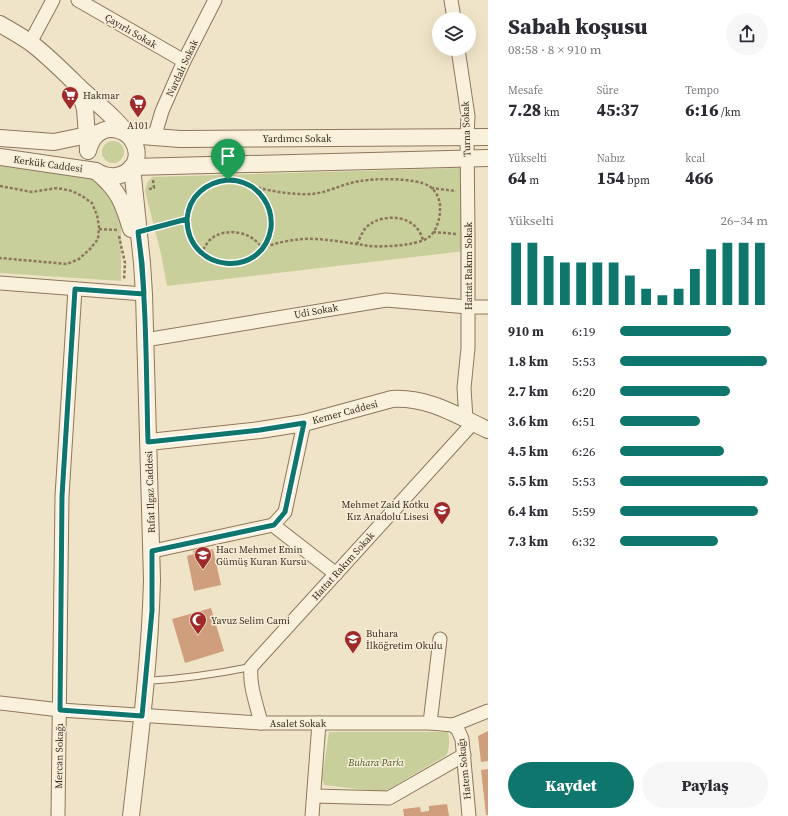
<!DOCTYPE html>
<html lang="tr">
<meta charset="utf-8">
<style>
:root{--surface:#fff;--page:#f7f7f7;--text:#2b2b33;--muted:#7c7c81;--accent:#0f766e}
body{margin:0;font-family:"Source Serif 4",serif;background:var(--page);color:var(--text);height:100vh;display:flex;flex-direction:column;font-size:15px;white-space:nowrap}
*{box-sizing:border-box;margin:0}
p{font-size:13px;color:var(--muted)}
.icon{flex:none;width:22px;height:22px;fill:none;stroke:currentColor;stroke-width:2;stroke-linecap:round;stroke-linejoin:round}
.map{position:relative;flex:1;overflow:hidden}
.panel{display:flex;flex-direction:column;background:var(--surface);width:300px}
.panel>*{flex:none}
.buttons{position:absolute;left:432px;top:12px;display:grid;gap:8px}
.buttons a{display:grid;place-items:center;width:44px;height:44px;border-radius:50%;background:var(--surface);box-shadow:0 4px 16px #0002;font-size:20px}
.pin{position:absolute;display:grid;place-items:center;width:34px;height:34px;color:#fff;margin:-41px -17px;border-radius:50% 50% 50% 0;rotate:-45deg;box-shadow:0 0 4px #0007}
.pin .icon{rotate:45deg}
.round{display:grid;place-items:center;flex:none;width:42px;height:42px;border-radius:21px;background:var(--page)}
.head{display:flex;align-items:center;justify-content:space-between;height:68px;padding:0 20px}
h1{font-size:22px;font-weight:800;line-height:30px}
.figures{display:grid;grid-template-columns:repeat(3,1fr);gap:6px;height:68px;padding:4px 20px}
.figures div{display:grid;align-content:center}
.figures b{font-size:17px;font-weight:800}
.figures small{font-size:11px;font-weight:400}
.figures p{font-size:11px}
.chart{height:112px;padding:8px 20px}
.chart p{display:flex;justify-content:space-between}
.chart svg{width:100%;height:72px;margin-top:4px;stroke:var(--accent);stroke-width:6}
.button{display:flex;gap:8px;margin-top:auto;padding:8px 20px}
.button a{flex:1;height:46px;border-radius:24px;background:var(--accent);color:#fff;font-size:16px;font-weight:800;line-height:46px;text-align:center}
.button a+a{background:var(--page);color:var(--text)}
ul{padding:0 20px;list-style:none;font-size:13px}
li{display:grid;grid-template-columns:64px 48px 1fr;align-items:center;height:30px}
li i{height:10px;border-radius:5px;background:var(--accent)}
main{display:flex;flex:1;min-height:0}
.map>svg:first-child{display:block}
.green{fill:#c9cf9b}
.building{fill:#cf9f7d}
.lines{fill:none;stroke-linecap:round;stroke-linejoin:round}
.service-casing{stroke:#8d765c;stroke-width:8}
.minor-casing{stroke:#8d765c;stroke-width:15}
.tertiary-casing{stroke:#8d765c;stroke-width:18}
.path{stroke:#8d765c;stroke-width:2.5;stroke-dasharray:3 2;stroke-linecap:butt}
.service{stroke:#faf1dc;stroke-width:6}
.minor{stroke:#faf1dc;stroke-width:13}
.tertiary{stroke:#faf1dc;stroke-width:16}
.route-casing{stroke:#fff;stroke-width:8}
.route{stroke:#0f766e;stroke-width:5}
.labels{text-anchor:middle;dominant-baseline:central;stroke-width:3;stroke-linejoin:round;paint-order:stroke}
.street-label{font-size:10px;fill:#3d2e20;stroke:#f7eed8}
.poi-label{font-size:10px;fill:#3d2e20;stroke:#f7eed8;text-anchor:start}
.park-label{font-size:10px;font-style:italic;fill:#4d5a26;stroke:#f7eed8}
</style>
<main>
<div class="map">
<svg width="488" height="816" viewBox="0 0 488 816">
<rect width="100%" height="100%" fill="#f0e4c8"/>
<g class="green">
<circle cx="113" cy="152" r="11"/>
<polygon points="0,162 92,177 112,193 121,223 121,281 0,273"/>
<polygon points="462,168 465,251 167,286 161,254 145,191 147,183 152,177"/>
<path d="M329 732H448C450 740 449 747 447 755L384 792 324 785 322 779Z"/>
</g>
<g class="building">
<polygon points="205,548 205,551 213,549 221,585 194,591 187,556 194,554 193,551"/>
<polygon points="211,608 224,651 185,663 172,619"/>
<polygon points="488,731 488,761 481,762 478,736"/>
<polygon points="488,769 488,815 486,815 481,770"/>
<polygon points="447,804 449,816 404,816 403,809 420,807 421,812 429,811 429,806"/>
</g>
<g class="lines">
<defs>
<path id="service" d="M146 681C182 679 216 674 251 667"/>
<g id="minor">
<polyline points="78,0 184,61"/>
<polyline points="451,0 454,19"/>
<polyline points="30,43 53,0"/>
<polyline points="458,49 468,116 467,137 468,235 468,348 464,388 466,419"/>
<polyline points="154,138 162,111 184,61 215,0"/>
<polyline points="0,283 144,294"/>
<polyline points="145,340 386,300 468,307 488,307"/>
<polyline points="273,525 336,574"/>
<polyline points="153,551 273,525 285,512 304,423"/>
<polyline points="0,703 60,710 261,723 430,723 453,725 488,711"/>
<path d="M261 723C257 705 249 686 251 667L473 423"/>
<polyline points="430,723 440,639"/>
<polyline points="453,725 458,730 462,739 469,816"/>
<polyline points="314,796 389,798 464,755"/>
<polyline points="58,816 62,496 75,289"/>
<polyline points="312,816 319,723"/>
</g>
<g id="tertiary">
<path d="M0 24C10 30 21 36 31 43 48 56 63 71 78 86 96 103 118 119 132 140 148 163 120 187 96 171L0 157"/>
<polyline points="78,86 85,109 88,149"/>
<polyline points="0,138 54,142 97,133"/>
<path d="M88 151C93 130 110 123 128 135L180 139 488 137"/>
<polyline points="132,167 488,158"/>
<path d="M98 173C119 191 123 203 131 229"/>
<path d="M149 442 260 430 304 423 392 399C429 397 456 415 488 430"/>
<path d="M131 816C140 738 150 659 152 580L144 294 142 263 132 167"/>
</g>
</defs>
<use href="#service" class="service-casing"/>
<use href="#minor" class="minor-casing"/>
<use href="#tertiary" class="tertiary-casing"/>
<g class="path">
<circle cx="229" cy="222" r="42"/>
<polyline points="0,186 32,192 57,188 72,191 82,196 92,203 97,215 99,227 98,239 90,249 79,259 67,264 0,258"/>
<polyline points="431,188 456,191"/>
<polyline points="149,189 154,188 153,180"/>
<polyline points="152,228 187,219"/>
<polyline points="99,229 117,230"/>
<polyline points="433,232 457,234"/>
<polyline points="119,236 125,263 124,280"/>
<path d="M357 244C360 238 363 229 369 225 383 214 409 215 419 231 421 234 422 237 423 240"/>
<path d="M201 254C204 248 207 242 212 238 228 227 252 232 262 248 275 243 290 240 303 239 325 238 348 243 369 246 382 247 396 246 409 244 415 243 424 241 429 237 436 232 440 219 440 210 441 202 437 191 429 186 417 178 376 178 361 181 343 183 328 193 311 194 291 195 271 191 251 186"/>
</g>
<use href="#service" class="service"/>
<use href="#minor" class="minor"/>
<use href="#tertiary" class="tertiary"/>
</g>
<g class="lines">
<defs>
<path id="route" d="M228 180C206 182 189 196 187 219L138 232C147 301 146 372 148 442L260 430 304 423 285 512 274 525 152 551V611L142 716 60 710 62 496 75 289 144 294 142 263 138 232 187 219C187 273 263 280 271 228 272 218 270 208 264 199 256 187 243 180 228 180"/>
</defs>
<use href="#route" class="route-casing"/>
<use href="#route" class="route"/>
</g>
<defs>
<symbol id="supermarket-pin" viewBox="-11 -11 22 30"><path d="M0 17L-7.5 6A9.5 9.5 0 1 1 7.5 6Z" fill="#9e2a2b" stroke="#f7eed8"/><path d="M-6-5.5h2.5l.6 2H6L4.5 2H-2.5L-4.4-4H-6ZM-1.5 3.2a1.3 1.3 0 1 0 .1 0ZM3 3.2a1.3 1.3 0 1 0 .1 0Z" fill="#fff"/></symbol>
<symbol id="school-pin" viewBox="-11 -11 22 30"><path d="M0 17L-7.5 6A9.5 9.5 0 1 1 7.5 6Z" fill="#9e2a2b" stroke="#f7eed8"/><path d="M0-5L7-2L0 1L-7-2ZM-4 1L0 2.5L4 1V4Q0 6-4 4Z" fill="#fff"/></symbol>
<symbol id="mosque-pin" viewBox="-11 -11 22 30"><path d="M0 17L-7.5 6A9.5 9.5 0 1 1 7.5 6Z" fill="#9e2a2b" stroke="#f7eed8"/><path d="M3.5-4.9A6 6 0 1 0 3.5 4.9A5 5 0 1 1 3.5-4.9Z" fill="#fff"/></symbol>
</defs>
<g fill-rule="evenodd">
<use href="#supermarket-pin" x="60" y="85" width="20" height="27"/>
<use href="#supermarket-pin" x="128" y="93" width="20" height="27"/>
<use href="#school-pin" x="432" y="500" width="20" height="27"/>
<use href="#school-pin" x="193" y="545" width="20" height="27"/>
<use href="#mosque-pin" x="188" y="610" width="20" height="27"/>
<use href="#school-pin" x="343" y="629" width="20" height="27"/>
</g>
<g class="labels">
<g class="street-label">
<text transform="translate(131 31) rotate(30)">Çayırlı Sokak</text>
<text transform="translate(182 68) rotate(-65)">Nardalı Sokak</text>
<text transform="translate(466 129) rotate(-92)">Turna Sokak</text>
<text x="297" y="138">Yardımcı Sokak</text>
<text transform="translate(48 164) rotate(8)">Kerkük Caddesi</text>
<text transform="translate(468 266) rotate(-90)">Hattat Rakım Sokak</text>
<text transform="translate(316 311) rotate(-10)">Udi Sokak</text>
<text transform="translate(345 412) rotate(-15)">Kemer Caddesi</text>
<text transform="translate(150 492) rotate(-92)">Rıfat Ilgaz Caddesi</text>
<text transform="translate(343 566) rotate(-48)">Hattat Rakım Sokak</text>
<text x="298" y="723">Asalet Sokak</text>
<text transform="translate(59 756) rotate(-89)">Mercan Sokağı</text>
<text transform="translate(464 769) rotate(-96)">Hatem Sokağı</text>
</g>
<g class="poi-label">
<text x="83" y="95">Hakmar</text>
<text x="138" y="125" text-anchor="middle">A101</text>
<text x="429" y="504" text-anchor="end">Mehmet Zaid Kotku<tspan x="429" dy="12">Kız Anadolu Lisesi</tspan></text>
<text x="216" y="549">Hacı Mehmet Emin<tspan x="216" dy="12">Gümüş Kuran Kursu</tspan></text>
<text x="211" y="620">Yavuz Selim Cami</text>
<text x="366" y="633">Buhara<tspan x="366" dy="12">İlköğretim Okulu</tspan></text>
</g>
<g class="park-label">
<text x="376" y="762">Buhara Parkı</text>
</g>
</g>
</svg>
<div class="buttons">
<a><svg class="icon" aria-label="layers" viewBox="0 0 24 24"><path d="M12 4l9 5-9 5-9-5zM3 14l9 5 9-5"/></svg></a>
</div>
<div class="pin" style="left:228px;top:180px;background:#1e9e55"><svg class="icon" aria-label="arrive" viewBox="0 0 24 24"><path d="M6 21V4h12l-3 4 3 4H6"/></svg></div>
</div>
<section class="panel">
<div class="head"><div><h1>Sabah koşusu</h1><p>08:58 · 8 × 910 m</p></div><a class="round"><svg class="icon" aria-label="share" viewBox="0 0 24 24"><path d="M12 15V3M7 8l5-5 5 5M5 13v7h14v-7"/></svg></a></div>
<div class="figures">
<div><p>Mesafe</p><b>7.28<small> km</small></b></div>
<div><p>Süre</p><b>45:37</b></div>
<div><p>Tempo</p><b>6:16<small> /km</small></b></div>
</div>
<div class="figures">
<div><p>Yükselti</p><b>64<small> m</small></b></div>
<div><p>Nabız</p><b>154<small> bpm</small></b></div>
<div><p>kcal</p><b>466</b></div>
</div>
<div class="chart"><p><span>Yükselti</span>26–34 m</p>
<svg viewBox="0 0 160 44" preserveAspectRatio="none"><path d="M5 44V6M15 44V6M25 44V14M35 44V18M45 44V18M55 44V18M65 44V18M75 44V26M85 44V34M95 44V38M105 44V34M115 44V22M125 44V10M135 44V6M145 44V6M155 44V6"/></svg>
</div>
<ul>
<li><b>910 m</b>6:19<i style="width:75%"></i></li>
<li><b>1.8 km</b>5:53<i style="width:99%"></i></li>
<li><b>2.7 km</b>6:20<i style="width:74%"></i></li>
<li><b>3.6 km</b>6:51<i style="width:54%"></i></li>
<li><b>4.5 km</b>6:26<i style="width:70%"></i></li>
<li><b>5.5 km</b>5:53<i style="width:100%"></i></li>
<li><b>6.4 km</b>5:59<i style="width:93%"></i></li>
<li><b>7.3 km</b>6:32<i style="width:66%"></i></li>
</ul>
<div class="button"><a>Kaydet</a><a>Paylaş</a></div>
</section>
</main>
